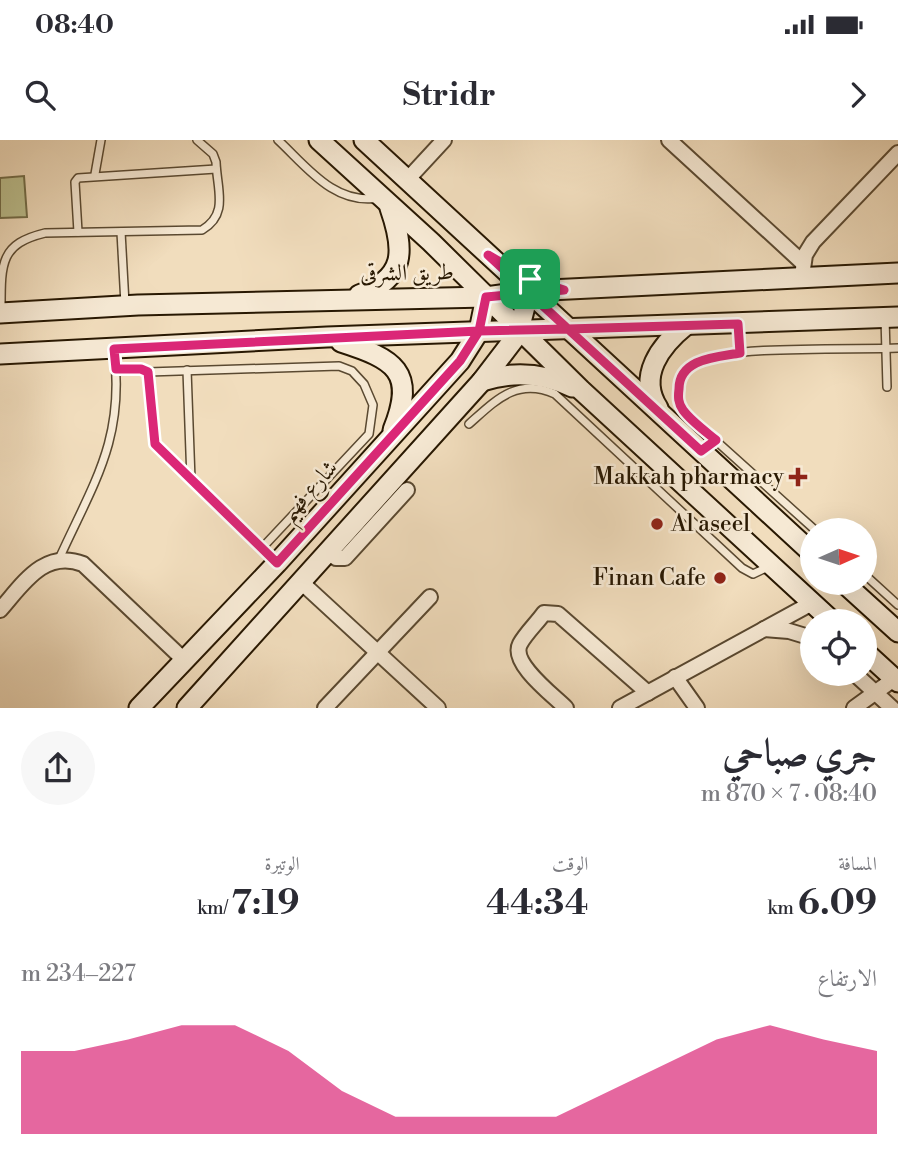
<!DOCTYPE html>
<html lang="ar">
<meta charset="utf-8">
<style>
:root{--surface:#fff;--page:#f7f7f7;--text:#2b2b33;--muted:#7c7c81;--accent:#db2777}
body{margin:0;font-family:"Libre Bodoni",Amiri,serif;background:var(--page);color:var(--text);direction:rtl;height:100vh;display:flex;flex-direction:column;font-size:26px;white-space:nowrap}
*{box-sizing:border-box;margin:0}
p{font-size:23px;color:var(--muted)}
.icon{flex:none;width:38px;height:38px;fill:none;stroke:currentColor;stroke-width:2;stroke-linecap:round;stroke-linejoin:round}
.map{position:relative;height:568px;overflow:hidden;direction:ltr}
.drawer{display:flex;flex-direction:column;background:var(--surface);flex:1}
.drawer>*{flex:none}
.needle{width:46px;rotate:87deg}
.tools{position:absolute;left:800px;top:378px;display:grid;gap:14px}
.tools a{display:grid;place-items:center;width:77px;height:77px;border-radius:50%;background:var(--surface);box-shadow:0 7px 28px #0002;font-size:35px}
.pin{position:absolute;display:grid;place-items:center;width:60px;height:60px;color:#fff;margin:-30px;border-radius:14px;box-shadow:0 4px 10px #0006}
.round{display:grid;place-items:center;flex:none;width:74px;height:74px;border-radius:37px;background:var(--page)}
.summary{display:flex;align-items:center;justify-content:space-between;height:119px;padding:0 21px}
h1{font-size:38px;font-weight:700;line-height:52px}
.stats{display:grid;grid-template-columns:repeat(3,1fr);gap:10px;height:119px;padding:7px 21px}
.stats div{display:grid;align-content:center}
.stats b{font-size:35px;font-weight:700}
.stats small{font-size:19px;font-weight:400}
.stats p{font-size:19px}
.chart{height:196px;padding:14px 21px}
.chart p{display:flex;justify-content:space-between}
.chart svg{width:100%;height:126px;margin-top:7px;fill:var(--accent);opacity:.7}
.status{display:flex;justify-content:space-between;align-items:center;height:49px;padding:0 35px;background:var(--surface);direction:ltr}
.status svg{height:19px;fill:currentColor}
header{display:flex;justify-content:space-between;align-items:center;height:91px;padding:0 21px;background:var(--surface);font-size:32px;font-weight:700}
.map>svg:first-child{display:block}
.green{fill:#bcc08f;stroke:#726c48;stroke-width:2}
.lines{fill:none;stroke-linecap:round;stroke-linejoin:round}
.lane-casing{stroke:#5a4931;stroke-width:10}
.street-casing{stroke:#5a4931;stroke-width:18}
.secondary-casing{stroke:#281802;stroke-width:23}
.lane{stroke:#f6e9d4;stroke-width:7}
.street{stroke:#f6e9d4;stroke-width:14}
.secondary{stroke:#f6e9d4;stroke-width:19}
.route-casing{stroke:#fff;stroke-width:14}
.route{stroke:#db2777;stroke-width:9}
.poi-dot{fill:#8f2418;stroke:#f6e9d4;stroke-width:2.5}
.labels{text-anchor:middle;dominant-baseline:central;stroke-width:5;stroke-linejoin:round;paint-order:stroke}
.street-label{font-size:23px;fill:#281802;stroke:#f6e9d4}
.poi-label{font-size:23px;fill:#281802;stroke:#f6e9d4;text-anchor:end}
</style>
<div class="status"><b>08:40</b><svg viewBox="0 0 49 12"><path d="M0 12V9h3v3zM5 12V6h3v6zM10 12V3h3v9zM15 12V0h3v12zM26 1h20v11H26zM47 4h2v5h-2z"/></svg></div>
<header><svg class="icon" aria-label="forward" viewBox="0 0 24 24"><path d="M9 5l7 7-7 7"/></svg>Stridr<svg class="icon" aria-label="search" viewBox="0 0 24 24"><circle cx="10" cy="10" r="6"/><path d="M15 15l6 6"/></svg></header>
<div class="map">
<svg width="898" height="568" viewBox="0 0 898 568">
<rect width="100%" height="100%" fill="#f1ddbd"/>
<filter id="stains"><feTurbulence type="fractalNoise" baseFrequency=".00286" numOctaves="4"/><feColorMatrix values="0 0 0 0 .2 0 0 0 0 .09 0 0 0 0 .02 0 0 0 .5 -.17"/></filter>
<radialGradient id="worn" r=".72"><stop offset=".6" stop-color="#630" stop-opacity="0"/><stop offset="1" stop-color="#630" stop-opacity=".3"/></radialGradient>
<polygon class="green" points="24,36 27,77 0,78 0,38"/>
<g class="lines">
<defs>
<g id="lane">
<path d="M278 0C307 27 334 65 378 58"/>
<polyline points="95,34 101,0"/>
<polyline points="78,92 75,42 78,38 216,29"/>
<polyline points="121,92 125,164"/>
<path d="M1 171C1 123 0 104 45 93L202 90C229 74 217 50 216 22L213 14 197 0"/>
<polyline points="885,178 887,247"/>
<polyline points="738,186 740,213"/>
<polyline points="116,229 141,228 148,232 155,304 277,423"/>
<polyline points="187,230 191,340"/>
<polyline points="148,232 339,226 352,231 364,244 373,265 369,294 262,408"/>
<path d="M469 284C496 260 517 237 555 254L742 428 753 434 770 426"/>
<path d="M815 390 684 272C674 253 677 233 698 222 727 205 857 210 898 208"/>
<path d="M59 419C94 342 125 299 114 210"/>
<polyline points="864,434 898,465"/>
</g>
<g id="street">
<polyline points="669,0 803,123"/>
<polyline points="407,40 444,0"/>
<polyline points="803,129 805,115 813,102 898,13"/>
<polyline points="327,412 336,418 345,418 407,350"/>
<polyline points="300,441 438,568"/>
<path d="M0 470C23 444 44 409 83 424L183 519"/>
<polyline points="764,489 789,491 812,498"/>
<polyline points="855,534 892,568"/>
<polyline points="675,537 697,568"/>
<polyline points="325,568 430,457"/>
<path d="M566 568C553 555 510 523 520 504 526 493 537 483 544 473L558 474 648 553"/>
<polyline points="620,568 812,463"/>
<polyline points="854,568 894,539"/>
</g>
<g id="secondary">
<polyline points="319,0 431,102 581,250 832,481"/>
<polyline points="364,0 812,413"/>
<path d="M359 155C406 138 405 111 390 68"/>
<polyline points="0,173 138,165 486,157 529,151 898,133"/>
<path d="M341 202C394 219 417 231 393 290"/>
<polyline points="0,214 327,197 898,177"/>
<path d="M482 241C513 231 543 233 572 247"/>
<path d="M658 268C637 236 661 205 686 185"/>
<polyline points="844,443 898,492"/>
<polyline points="864,511 898,542"/>
<polyline points="139,568 277,423 460,221 479,191 486,157"/>
<polyline points="187,568 482,241 518,194 529,151"/>
</g>
</defs>
<use href="#lane" class="lane-casing"/>
<use href="#street" class="street-casing"/>
<use href="#secondary" class="secondary-casing"/>
<use href="#lane" class="lane"/>
<use href="#street" class="street"/>
<use href="#secondary" class="secondary"/>
</g>
<g class="lines">
<defs>
<path id="route" d="M530 139 564 150 486 157 479 191 114 209 116 229H141L148 232 155 304 277 423 460 221 479 191 568 189 701 311 716 300C705 291 691 281 683 270 678 263 678 257 679 249 679 218 718 217 740 213L738 184 568 189 488 115 530 139"/>
</defs>
<use href="#route" class="route-casing"/>
<use href="#route" class="route"/>
</g>
<g class="poi-dot">
<path d="M794.5 326.5h7v7h7v7h-7v7h-7v-7h-7v-7h7z"/>
<circle cx="657" cy="384" r="7"/>
<circle cx="720" cy="438" r="7"/>
</g>
<g class="labels">
<g class="street-label">
<text transform="translate(407 133) rotate(-1)">طريق الشرقى</text>
<text transform="translate(309 351) rotate(-48)">شارع فهيم</text>
</g>
<g class="poi-label">
<text x="784" y="337">Makkah pharmacy</text>
<text x="671" y="384" text-anchor="start">Al aseel</text>
<text x="706" y="438">Finan Cafe</text>
</g>
</g>
<rect width="100%" height="100%" filter="url(#stains)"/>
<rect width="100%" height="100%" fill="url(#worn)"/>
</svg>
<div class="tools">
<a><svg class="needle" viewBox="-14 -14 28 28"><path d="M0-13l5 13h-10z" fill="#e53935"/><path d="M0 13l5-13h-10z" fill="#7c7c81"/></svg></a>
<a><svg class="icon" aria-label="locate" viewBox="0 0 24 24"><circle cx="12" cy="12" r="6"/><path d="M12 2v4M12 18v4M2 12h4M18 12h4"/></svg></a>
</div>
<div class="pin" style="left:530px;top:139px;background:#1e9e55"><svg class="icon" aria-label="arrive" viewBox="0 0 24 24"><path d="M6 21V4h12l-3 4 3 4H6"/></svg></div>
</div>
<section class="drawer">
<div class="summary"><div><h1>جري صباحي</h1><p>08:40 · 7 × 870 m</p></div><a class="round"><svg class="icon" aria-label="share" viewBox="0 0 24 24"><path d="M12 15V3M7 8l5-5 5 5M5 13v7h14v-7"/></svg></a></div>
<div class="stats">
<div><p>المسافة</p><b>6.09<small> km</small></b></div>
<div><p>الوقت</p><b>44:34</b></div>
<div><p>الوتيرة</p><b>7:19<small> /km</small></b></div>
</div>
<div class="chart"><p><span>الارتفاع</span>227–234 m</p>
<svg viewBox="0 0 160 44" preserveAspectRatio="none"><path d="M0 44V15L10 15L20 11L30 6L40 6L50 15L60 29L70 38L80 38L90 38L100 38L110 29L120 20L130 11L140 6L150 11L160 15V44z"/></svg>
</div>
</section>
